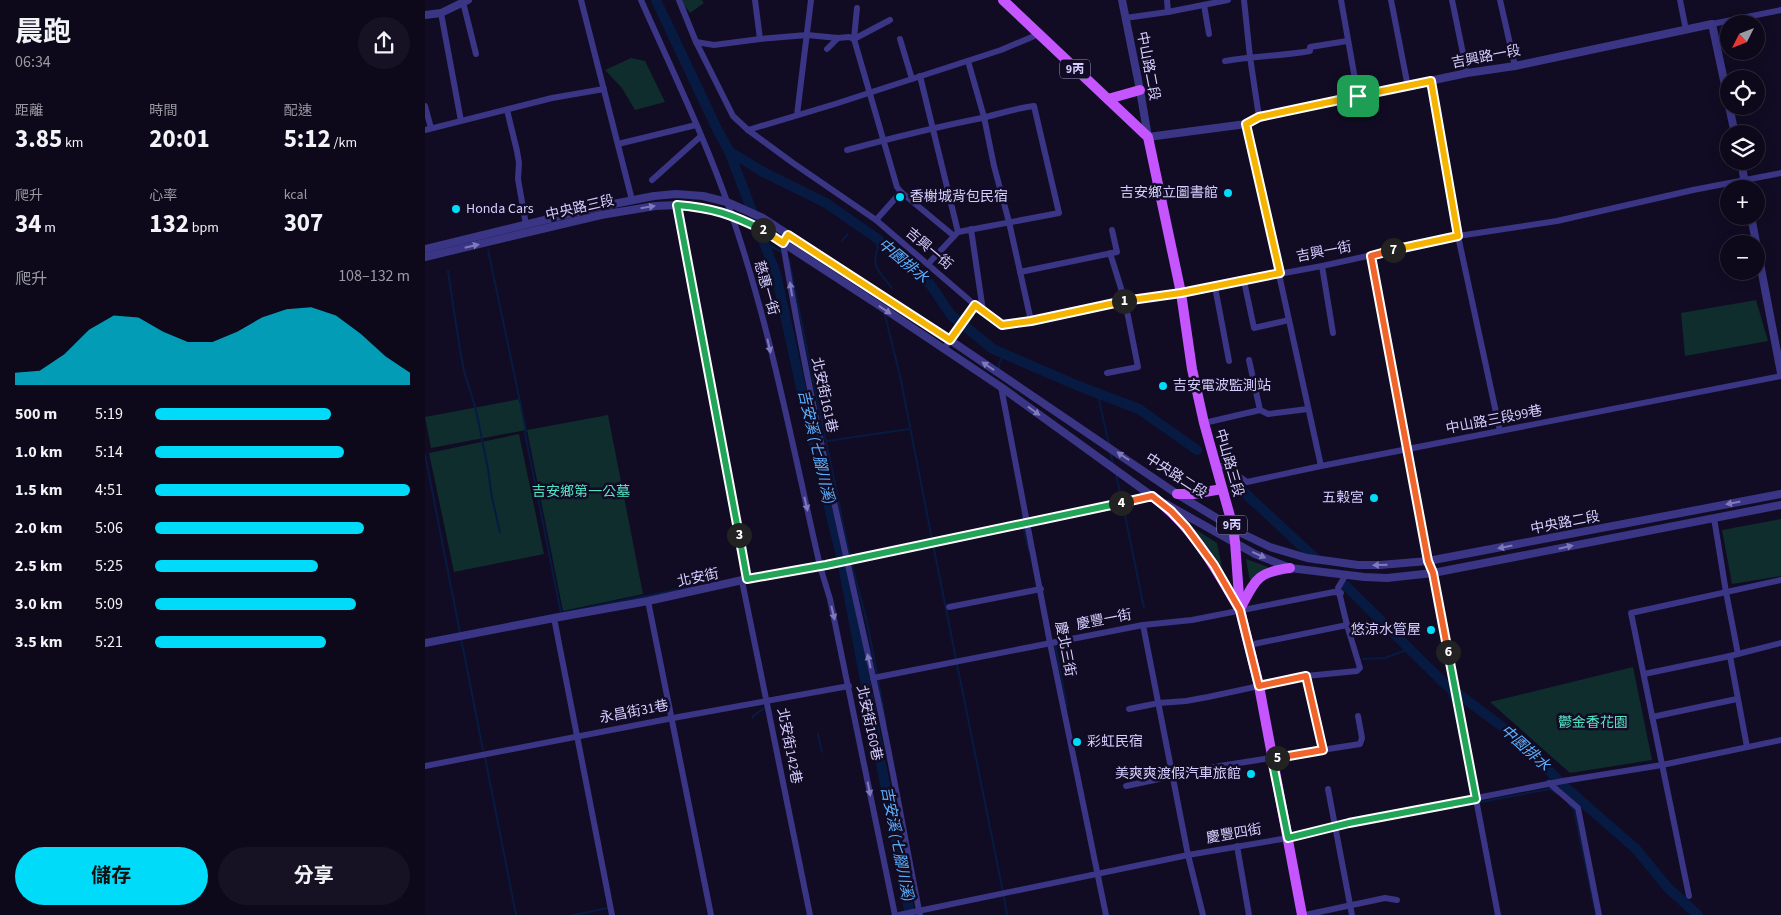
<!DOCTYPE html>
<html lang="zh-TW">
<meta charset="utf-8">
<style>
:root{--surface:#0d091a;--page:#161223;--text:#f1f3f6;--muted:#9a9aa2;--line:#2d2a39;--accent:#00dbf9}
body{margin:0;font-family:"Source Sans 3","Noto Sans TC",sans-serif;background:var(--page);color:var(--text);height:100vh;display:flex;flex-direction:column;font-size:19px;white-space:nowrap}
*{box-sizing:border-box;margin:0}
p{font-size:16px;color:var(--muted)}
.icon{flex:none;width:28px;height:28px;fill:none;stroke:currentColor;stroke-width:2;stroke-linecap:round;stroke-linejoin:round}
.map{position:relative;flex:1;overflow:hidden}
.drawer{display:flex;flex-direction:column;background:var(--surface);width:425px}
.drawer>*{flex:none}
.needle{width:32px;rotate:228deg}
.tools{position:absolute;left:1295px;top:15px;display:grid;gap:10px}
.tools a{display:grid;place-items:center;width:45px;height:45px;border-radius:50%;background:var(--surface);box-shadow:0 2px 12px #0003,0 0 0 1px var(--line);font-size:25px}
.pin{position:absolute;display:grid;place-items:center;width:42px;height:42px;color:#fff;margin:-21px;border-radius:10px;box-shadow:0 2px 8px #0006}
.km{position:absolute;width:25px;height:25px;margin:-12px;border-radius:50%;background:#222;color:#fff;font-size:14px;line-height:25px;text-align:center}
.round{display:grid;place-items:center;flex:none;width:52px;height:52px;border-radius:26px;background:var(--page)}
.overview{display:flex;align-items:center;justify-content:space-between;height:85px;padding:0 15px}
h1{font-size:28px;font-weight:700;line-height:38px}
.stats{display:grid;grid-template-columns:repeat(3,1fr);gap:8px;height:85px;padding:5px 15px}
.stats div{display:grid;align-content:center}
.stats b{font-size:25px;font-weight:700}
.stats small{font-size:14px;font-weight:400}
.stats p{font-size:14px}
.chart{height:140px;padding:10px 15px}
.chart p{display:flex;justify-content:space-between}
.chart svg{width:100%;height:90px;margin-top:5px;fill:var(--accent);opacity:.7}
.button{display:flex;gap:10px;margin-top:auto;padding:10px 15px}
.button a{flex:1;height:58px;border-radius:30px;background:var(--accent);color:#111;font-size:20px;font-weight:700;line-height:58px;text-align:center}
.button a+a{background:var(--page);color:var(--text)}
ul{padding:0 15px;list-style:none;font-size:16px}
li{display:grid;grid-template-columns:80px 60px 1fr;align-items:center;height:38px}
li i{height:12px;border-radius:6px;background:var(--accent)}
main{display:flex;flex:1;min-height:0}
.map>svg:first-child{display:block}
.green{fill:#0f2d2d}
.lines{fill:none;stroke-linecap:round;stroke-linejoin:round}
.stream{stroke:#071b42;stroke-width:2}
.river{stroke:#071b42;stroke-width:10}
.minor{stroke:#3a3585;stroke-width:6}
.tertiary{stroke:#3a3585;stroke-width:8}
.primary{stroke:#c455ff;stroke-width:10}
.oneway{fill:#807abc}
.split-1-casing{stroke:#fff;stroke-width:10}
.split-2-casing{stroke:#fff;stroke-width:10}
.split-3-casing{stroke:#fff;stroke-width:10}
.split-4-casing{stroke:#fff;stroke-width:10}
.split-5-casing{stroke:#fff;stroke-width:10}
.split-6-casing{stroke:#fff;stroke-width:10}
.split-7-casing{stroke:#fff;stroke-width:10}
.split-8-casing{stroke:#fff;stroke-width:10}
.split-1{stroke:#f5b400;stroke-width:6}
.split-2{stroke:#f5b400;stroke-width:6}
.split-3{stroke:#22a559;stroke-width:6}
.split-4{stroke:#22a559;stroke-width:6}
.split-5{stroke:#f0652b;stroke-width:6}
.split-6{stroke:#22a559;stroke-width:6}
.split-7{stroke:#f0652b;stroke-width:6}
.split-8{stroke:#f5b400;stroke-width:6}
.poi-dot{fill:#00dbf9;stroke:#110c23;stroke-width:2}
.labels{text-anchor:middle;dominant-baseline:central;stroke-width:5;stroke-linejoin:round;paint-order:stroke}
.shield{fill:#110c23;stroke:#9a94bd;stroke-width:1}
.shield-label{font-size:12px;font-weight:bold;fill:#d5ceff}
.street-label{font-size:14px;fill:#d5ceff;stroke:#110c23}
.poi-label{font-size:14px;fill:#d5ceff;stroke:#110c23;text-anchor:end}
.park-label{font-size:14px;fill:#54e5c5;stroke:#110c23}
.water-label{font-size:15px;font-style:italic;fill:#5cb0ff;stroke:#110c23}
</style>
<main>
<section class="drawer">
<div class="overview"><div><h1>晨跑</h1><p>06:34</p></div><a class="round"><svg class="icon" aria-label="share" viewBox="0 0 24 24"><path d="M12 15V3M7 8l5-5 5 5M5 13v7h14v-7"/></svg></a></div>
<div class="stats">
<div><p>距離</p><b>3.85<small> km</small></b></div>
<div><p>時間</p><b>20:01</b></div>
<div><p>配速</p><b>5:12<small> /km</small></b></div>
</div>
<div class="stats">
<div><p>爬升</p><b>34<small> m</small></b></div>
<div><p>心率</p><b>132<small> bpm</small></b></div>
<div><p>kcal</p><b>307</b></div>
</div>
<div class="chart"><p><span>爬升</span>108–132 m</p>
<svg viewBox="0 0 160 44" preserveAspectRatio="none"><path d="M0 44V38L10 37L20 29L30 17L40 10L50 11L60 18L70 23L80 23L90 18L100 11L110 7L120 6L130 10L140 19L150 30L160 38V44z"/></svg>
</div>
<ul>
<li><b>500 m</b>5:19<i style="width:69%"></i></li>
<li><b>1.0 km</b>5:14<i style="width:74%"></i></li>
<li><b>1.5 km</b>4:51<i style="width:100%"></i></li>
<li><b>2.0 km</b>5:06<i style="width:82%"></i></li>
<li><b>2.5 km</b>5:25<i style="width:64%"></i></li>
<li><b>3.0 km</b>5:09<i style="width:79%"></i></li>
<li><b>3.5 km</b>5:21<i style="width:67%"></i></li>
</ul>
<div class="button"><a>儲存</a><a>分享</a></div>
</section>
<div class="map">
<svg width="1356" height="915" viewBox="0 0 1356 915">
<rect width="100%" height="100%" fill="#110c23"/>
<g class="green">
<polygon points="258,0 277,0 279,3 265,13 257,2"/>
<polygon points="206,58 220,61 240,102 210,110 197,88 180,70"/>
<polygon points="1331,300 1343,341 1260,356 1256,313"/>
<polygon points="95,399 101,430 6,448 0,417"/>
<polygon points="183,415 218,594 138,611 102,430"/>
<polygon points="94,434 119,554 29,572 4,453"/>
<polygon points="1356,519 1356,576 1307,584 1297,530"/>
<polygon points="768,528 792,543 797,567"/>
<polygon points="821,559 843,567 825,582"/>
<polygon points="1208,667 1227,760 1145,773 1065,702"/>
</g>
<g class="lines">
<g class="stream">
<path d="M450 237 453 248C445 266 456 274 467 288"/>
<polyline points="417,241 423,234"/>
<polyline points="340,243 357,252"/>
<polyline points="63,250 101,430 100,433 136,613"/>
<path d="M364 259C383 359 405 458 425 558"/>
<polyline points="23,271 35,350 39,371 51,410 63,469 67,498 75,532"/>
<polyline points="460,315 475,376 507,539"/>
<polyline points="574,371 574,364 579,354"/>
<polyline points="677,395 674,400 684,445"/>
<polyline points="402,441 484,429"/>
<polyline points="685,452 688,464"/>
<polyline points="0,454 35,633"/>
<polyline points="691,474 697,501"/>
<polyline points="698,505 719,608"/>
<polyline points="597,511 598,521"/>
<polyline points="598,526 604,550"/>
<polyline points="508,544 531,659"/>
<polyline points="426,562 442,622 452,674"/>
<polyline points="112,618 271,586"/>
<polyline points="36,638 58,750"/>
<polyline points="630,644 642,706"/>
<polyline points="938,659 960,658 984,649"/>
<polyline points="532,664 578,892"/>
<polyline points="453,679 461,724"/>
<polyline points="1020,684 1028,703 1044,778"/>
<polyline points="328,718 328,716 341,707"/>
<polyline points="393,734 397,752"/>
<polyline points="60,757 91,915"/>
<polyline points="1144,804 1149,810 1171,915"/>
<polyline points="964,819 1125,789 1131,793"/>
<polyline points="579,897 582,915"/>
<polyline points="149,915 183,908"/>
</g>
<g class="river">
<polyline points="231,0 292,129 304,151 351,274 385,429 417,560 485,915"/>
<polyline points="304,151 338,172 401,203 450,237 505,284 526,315 568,349 651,385 714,409 772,450"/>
<polyline points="808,482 891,559"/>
<polyline points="921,586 1020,684 1075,725 1102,748 1139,786 1211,849 1243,888 1273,915"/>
</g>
<g class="minor">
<polyline points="156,0 207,200"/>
<path d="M216 0C247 70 281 140 306 213 345 325 368 449 395 566L405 599 470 915"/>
<polyline points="254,0 271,42 308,116 323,130 368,163 451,220 550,305 577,325 897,266 1033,236 1132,221 1268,190 1356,173"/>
<polyline points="330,0 335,39"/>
<polyline points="742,0 743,12"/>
<polyline points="819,0 825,57 834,117"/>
<polyline points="916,0 933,96"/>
<polyline points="966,0 983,87"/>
<polyline points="1027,0 1042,73"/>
<polyline points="1075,0 1090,66"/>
<polyline points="1255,0 1261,30"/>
<polyline points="38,2 51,54"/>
<polyline points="779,5 784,34"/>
<polyline points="432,8 429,39 472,187 476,192 529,236"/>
<polyline points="16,13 36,121"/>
<polyline points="700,18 743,12 803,0"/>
<polyline points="1287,24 1356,10"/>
<polyline points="475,39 487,79"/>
<polyline points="271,42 289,45 335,39 382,35 413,38 424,37 429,39 465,20"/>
<polyline points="402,49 413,38"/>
<polyline points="543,61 559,117 569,166 584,222 606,321"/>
<path d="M800 61C828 56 857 56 885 51V47L922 41"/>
<polyline points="495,76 533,232"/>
<polyline points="1006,81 1033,236 1075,431"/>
<polyline points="0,106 6,128"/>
<polyline points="82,110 92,151 94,163 93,179 101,225"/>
<polyline points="372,115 386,0"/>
<polyline points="821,124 896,466"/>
<polyline points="0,130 127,98 179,89"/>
<polyline points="323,130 410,104 576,50 614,34"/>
<polyline points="193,144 271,125"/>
<path d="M422 150C467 138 511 127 557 118 574 114 591 108 609 106L634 213 533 232 503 264"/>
<polyline points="227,180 276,136"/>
<polyline points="251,205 290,403 322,579"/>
<polyline points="451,220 476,192"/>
<polyline points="546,229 558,311"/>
<path d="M363 235 358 243C382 389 416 532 448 677 466 756 479 836 495 915"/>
<polyline points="946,255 1003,561 1008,573 1073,915"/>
<polyline points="897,266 908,333"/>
<polyline points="595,272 692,252 687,230"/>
<polyline points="819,281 829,328 864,320"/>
<polyline points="790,287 804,361"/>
<polyline points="519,349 550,305"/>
<polyline points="824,360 835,410"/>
<polyline points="682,373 713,367 700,301 685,253"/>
<polyline points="576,387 625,643 681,915"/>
<polyline points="835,410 843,414 883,409"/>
<polyline points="779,423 835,410"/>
<polyline points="791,466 799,466 822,482 896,466 1356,376"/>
<polyline points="1289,518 1301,592 1313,654"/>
<polyline points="317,581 385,915"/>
<polyline points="223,601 286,915"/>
<polyline points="524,607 616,589"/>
<polyline points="129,618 187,915"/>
<polyline points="718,625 763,855 778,915"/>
<polyline points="824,645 922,625"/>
<polyline points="1305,656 1322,747"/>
<polyline points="1219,674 1305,656 1356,643"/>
<polyline points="881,676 898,750"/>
<polyline points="448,678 718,625 767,620 909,592 916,593"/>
<polyline points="704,709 734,703 761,701 783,697 881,676 932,671 935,668 922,625 913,588 920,576"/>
<polyline points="1227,717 1312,699"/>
<polyline points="0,766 248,718 424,686"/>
<polyline points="1124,783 1153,808 1174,915"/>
<polyline points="701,786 795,766 935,744 937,738 933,716"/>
<polyline points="903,789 927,915"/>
<polyline points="812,846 824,915"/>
<polyline points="1264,896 1206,613 1356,580"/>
<polyline points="474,915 763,855 863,838 924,823 1138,781 1237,765 1356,740"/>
<polyline points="880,915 960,898 972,900"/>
</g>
<g class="tertiary">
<polyline points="697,0 715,90 723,137 821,124 834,117 1042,73 1090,66 1287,24 1304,104"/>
<polyline points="0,15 16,13 43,0"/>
<polyline points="1304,106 1310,134"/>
<polyline points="1316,161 1321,189"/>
<polyline points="1326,216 1356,373"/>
<polyline points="0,249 173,207 229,196 251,194 278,196 302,202 338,218 525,340 752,494 818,534 845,547 882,558 933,565 955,565 1003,561 1356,494"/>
<polyline points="0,257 176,215 230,206 251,205 276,207 307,215 346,235 461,310 576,387 731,499"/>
<polyline points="741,504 830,554 865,568 939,577 962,578 1008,573 1356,505"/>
<polyline points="0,643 129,618 223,601 322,579 401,565 727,496"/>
</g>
<g class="primary">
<polyline points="578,0 723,137 756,293 767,369 779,423 808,527 810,542 815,610 834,686 877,915"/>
<polyline points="683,99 715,90"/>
<polyline points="752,494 768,494 797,489"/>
<path d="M727 496C768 527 788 564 813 607"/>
<path d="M815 609C830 581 831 572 865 568"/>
</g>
</g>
<defs><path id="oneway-solid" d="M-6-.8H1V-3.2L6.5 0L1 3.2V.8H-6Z" transform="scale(1.25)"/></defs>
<g class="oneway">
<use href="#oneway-solid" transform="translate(223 207) rotate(-9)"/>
<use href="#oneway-solid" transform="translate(47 246) rotate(-13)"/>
<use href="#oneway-solid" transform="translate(366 289) rotate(-99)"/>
<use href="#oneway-solid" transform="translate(460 310) rotate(33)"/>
<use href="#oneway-solid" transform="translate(344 346) rotate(77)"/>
<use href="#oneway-solid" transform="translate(563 366) rotate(-146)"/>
<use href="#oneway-solid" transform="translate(609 411) rotate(36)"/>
<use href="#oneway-solid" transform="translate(698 456) rotate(-146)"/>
<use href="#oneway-solid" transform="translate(1308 503) rotate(169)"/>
<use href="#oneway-solid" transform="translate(381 504) rotate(77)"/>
<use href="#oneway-solid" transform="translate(1080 547) rotate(169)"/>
<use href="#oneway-solid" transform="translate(1141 547) rotate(-13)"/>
<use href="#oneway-solid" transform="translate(834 555) rotate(24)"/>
<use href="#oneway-solid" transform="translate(955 565) rotate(178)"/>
<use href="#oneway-solid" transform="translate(408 613) rotate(77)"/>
<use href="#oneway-solid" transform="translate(444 661) rotate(-103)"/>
<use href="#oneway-solid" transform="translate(444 789) rotate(79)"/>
</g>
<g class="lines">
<defs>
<polyline id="split-1" points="699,301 756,293 855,273 821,124 834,117 933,96"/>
<polyline id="split-2" points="338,230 358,243 363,235 525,340 550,305 577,325 606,321 699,301"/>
<path id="split-3" d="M314 535 252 205C288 208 306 214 338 230"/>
<polyline id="split-4" points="314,535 322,579 401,565 696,503"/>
<polyline id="split-5" points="696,503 727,496 746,511 761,527 789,565 815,610 834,686 881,676 898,750 852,758"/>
<polyline id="split-6" points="852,758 847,759 863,838 924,823 1051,799 1023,652"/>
<polyline id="split-7" points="968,250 946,256 1003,561 1008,573 1023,652"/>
<polyline id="split-8" points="933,96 1006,81 1033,236 968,250"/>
</defs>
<use href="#split-1" class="split-1-casing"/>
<use href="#split-2" class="split-2-casing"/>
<use href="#split-3" class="split-3-casing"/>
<use href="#split-4" class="split-4-casing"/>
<use href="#split-5" class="split-5-casing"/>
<use href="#split-6" class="split-6-casing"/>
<use href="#split-7" class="split-7-casing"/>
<use href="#split-8" class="split-8-casing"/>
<use href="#split-1" class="split-1"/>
<use href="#split-2" class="split-2"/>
<use href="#split-3" class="split-3"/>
<use href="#split-4" class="split-4"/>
<use href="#split-5" class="split-5"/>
<use href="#split-6" class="split-6"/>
<use href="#split-7" class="split-7"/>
<use href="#split-8" class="split-8"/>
</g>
<g class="poi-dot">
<circle cx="803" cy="193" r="5"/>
<circle cx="475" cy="197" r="5"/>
<circle cx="31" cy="209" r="5"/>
<circle cx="738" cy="386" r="5"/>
<circle cx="949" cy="498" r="5"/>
<circle cx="1006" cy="630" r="5"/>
<circle cx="652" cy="742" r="5"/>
<circle cx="826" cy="774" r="5"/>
</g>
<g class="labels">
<g class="shield">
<rect x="635" y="59.5" width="30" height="19" rx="4"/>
<rect x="792" y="515.5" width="30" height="19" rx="4"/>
</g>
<g class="shield-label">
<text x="650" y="69">9丙</text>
<text x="807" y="525">9丙</text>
</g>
<g class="street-label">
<text transform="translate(1061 57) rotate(-11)">吉興路一段</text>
<text transform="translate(723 66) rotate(79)">中山路二段</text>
<text transform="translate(155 208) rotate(-13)">中央路三段</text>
<text transform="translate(504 249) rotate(40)">吉興一街</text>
<text transform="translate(899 252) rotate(-11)">吉興一街</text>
<text transform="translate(341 288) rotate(74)">慈惠一街</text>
<text transform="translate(399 395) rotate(78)">北安街161巷</text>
<text transform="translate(1069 420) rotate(-11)">中山路三段99巷</text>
<text transform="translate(804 463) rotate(74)">中山路三段</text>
<text transform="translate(751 476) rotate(33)">中央路二段</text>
<text transform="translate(1140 523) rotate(-11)">中央路二段</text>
<text transform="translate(273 578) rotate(-12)">北安街</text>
<text transform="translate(679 620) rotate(-11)">慶豐一街</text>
<text transform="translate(640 649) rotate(79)">慶北三街</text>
<text transform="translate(209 712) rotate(-11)">永昌街31巷</text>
<text transform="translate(444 723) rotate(78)">北安街160巷</text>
<text transform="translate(364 746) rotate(79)">北安街142巷</text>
<text transform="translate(809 834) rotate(-10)">慶豐四街</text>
</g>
<g class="poi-label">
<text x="793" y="193">吉安鄉立圖書館</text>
<text x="485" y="197" text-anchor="start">香榭城背包民宿</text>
<text x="41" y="209" text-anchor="start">Honda Cars</text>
<text x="748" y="386" text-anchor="start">吉安電波監測站</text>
<text x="939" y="498">五榖宮</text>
<text x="996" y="630">悠涼水管屋</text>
<text x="662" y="742" text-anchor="start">彩虹民宿</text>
<text x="816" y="774">美爽爽渡假汽車旅館</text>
</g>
<g class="park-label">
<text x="156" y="492">吉安鄉第一公墓</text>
<text x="1168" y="723">鬱金香花園</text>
</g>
<g class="water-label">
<text transform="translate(478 261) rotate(40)">中園排水</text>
<text transform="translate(391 447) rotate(77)">吉安溪 (七腳川溪)</text>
<text transform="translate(1100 748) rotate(42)">中園排水</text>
<text transform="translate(472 844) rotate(79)">吉安溪 (七腳川溪)</text>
</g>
</g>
</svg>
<div class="tools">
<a><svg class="needle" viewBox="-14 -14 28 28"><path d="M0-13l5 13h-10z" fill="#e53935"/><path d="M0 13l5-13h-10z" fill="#9a9aa2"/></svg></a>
<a><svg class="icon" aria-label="locate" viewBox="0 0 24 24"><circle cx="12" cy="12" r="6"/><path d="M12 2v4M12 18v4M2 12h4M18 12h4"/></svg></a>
<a><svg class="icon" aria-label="layers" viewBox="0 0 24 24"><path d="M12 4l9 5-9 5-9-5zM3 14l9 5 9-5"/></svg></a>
<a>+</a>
<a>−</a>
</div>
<div class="pin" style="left:933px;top:96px;background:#1e9e55"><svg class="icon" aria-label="arrive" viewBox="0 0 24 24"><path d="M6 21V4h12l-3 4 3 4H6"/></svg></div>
<b class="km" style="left:699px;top:301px">1</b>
<b class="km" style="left:338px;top:230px">2</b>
<b class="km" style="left:314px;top:535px">3</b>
<b class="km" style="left:696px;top:503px">4</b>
<b class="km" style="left:852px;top:758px">5</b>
<b class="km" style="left:1023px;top:652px">6</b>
<b class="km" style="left:968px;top:250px">7</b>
</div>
</main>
